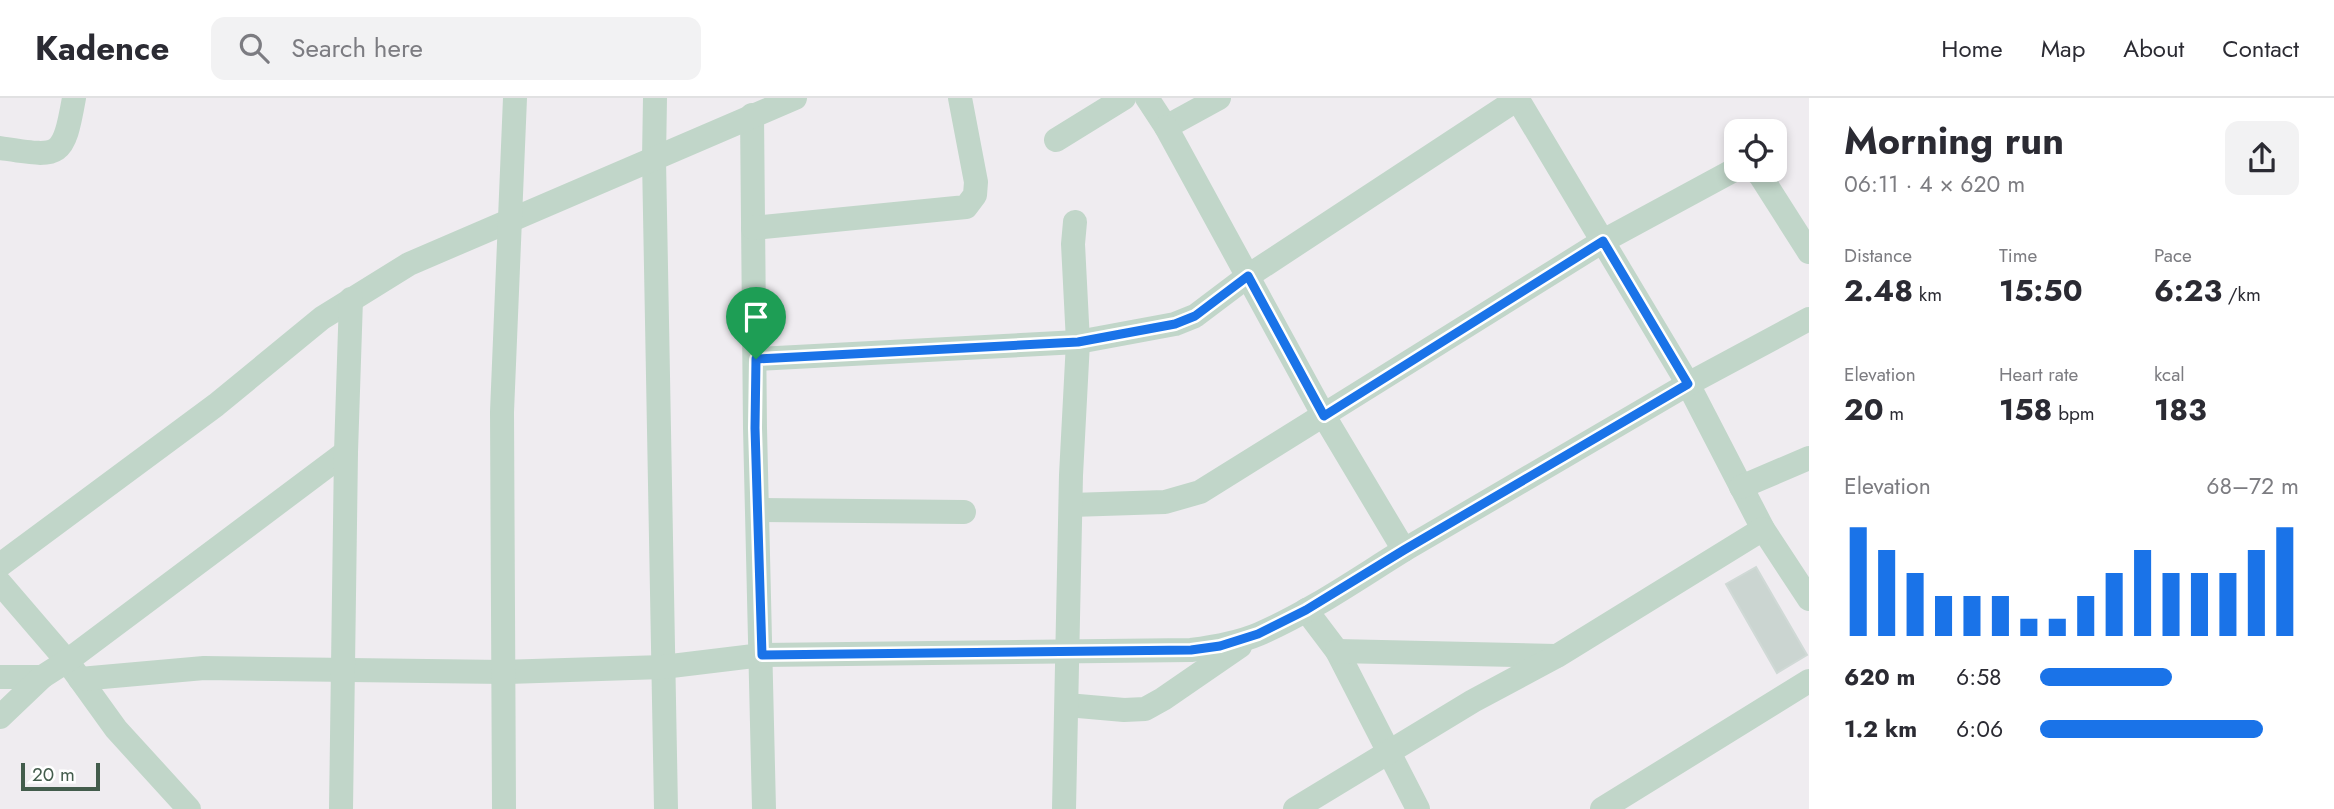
<!DOCTYPE html>
<meta charset="utf-8">
<style>
:root{--surface:#fff;--page:#f2f2f3;--text:#2b2b33;--muted:#7c7c81;--line:#e1e1e2;--accent:#1a73e8}
body{margin:0;font-family:Jost,sans-serif;background:var(--page);color:var(--text);height:100vh;display:flex;flex-direction:column;font-size:26px;white-space:nowrap}
*{box-sizing:border-box;margin:0}
p{font-size:23px;color:var(--muted)}
.icon{flex:none;width:38px;height:38px;fill:none;stroke:currentColor;stroke-width:2;stroke-linecap:round;stroke-linejoin:round}
.map{position:relative;flex:1;overflow:hidden}
.side{display:flex;flex-direction:column;background:var(--surface);width:525px}
.side>*{flex:none}
.buttons{position:absolute;left:1724px;top:21px;display:grid;gap:14px}
.buttons a{display:grid;place-items:center;width:63px;height:63px;border-radius:14px;background:var(--surface);box-shadow:0 4px 10px #0003;font-size:35px}
.scale{position:absolute;left:21px;bottom:18px;width:79px;box-sizing:border-box;padding-left:7px;border:4px solid #435c4c;border-top:0;font-size:19px;line-height:24px;white-space:nowrap;color:#435c4c;-webkit-text-stroke:5px #fff;paint-order:stroke}
.pin{position:absolute;display:grid;place-items:center;width:60px;height:60px;color:#fff;margin:-72px -30px;border-radius:50% 50% 50% 0;rotate:-45deg;box-shadow:0 0 7px #0007}
.pin .icon{rotate:45deg}
.round{display:grid;place-items:center;flex:none;width:74px;height:74px;border-radius:14px;background:var(--page)}
.summary{display:flex;align-items:center;justify-content:space-between;height:119px;padding:0 35px}
h1{font-size:38px;font-weight:700;line-height:52px}
.stats{display:grid;grid-template-columns:repeat(3,1fr);gap:10px;height:119px;padding:7px 35px}
.stats div{display:grid;align-content:center}
.stats b{font-size:30px;font-weight:700}
.stats small{font-size:19px;font-weight:400}
.stats p{font-size:19px}
.chart{height:196px;padding:14px 35px}
.chart p{display:flex;justify-content:space-between}
.chart svg{width:100%;height:126px;margin-top:7px;stroke:var(--accent);stroke-width:6}
ul{padding:0 35px;list-style:none;font-size:23px}
li{display:grid;grid-template-columns:112px 84px 1fr;align-items:center;height:52px}
li i{height:18px;border-radius:9px;background:var(--accent)}
header{display:flex;align-items:center;gap:42px;box-sizing:border-box;height:98px;padding:0 35px;background:var(--surface);border-bottom:2px solid var(--line)}
header strong{font-size:33px}
nav{display:flex;gap:38px;margin-inline-start:auto;font-size:24px}
.search{width:490px;height:63px;background:var(--page);display:flex;align-items:center;gap:18px;box-sizing:border-box;padding:0 24px;border-radius:14px;color:var(--muted);font-size:26px}
main{display:flex;flex:1;min-height:0}
.map>svg:first-child{display:block}
.building{fill:#cbd5d1;stroke:#d0d9d6;stroke-width:2}
.lines{fill:none;stroke-linecap:round;stroke-linejoin:round}
.street{stroke:#c1d6c9;stroke-width:24}
.route-casing{stroke:#fff;stroke-width:14}
.route{stroke:#1a73e8;stroke-width:9}
</style>
<header>
<strong>Kadence</strong>
<div class="search"><svg class="icon" aria-label="search" viewBox="0 0 24 24"><circle cx="10" cy="10" r="6"/><path d="M15 15l6 6"/></svg>Search here</div>
<nav><a>Home</a><a>Map</a><a>About</a><a>Contact</a></nav>
</header>
<main>
<div class="map">
<svg width="1809" height="711" viewBox="0 0 1809 711">
<rect width="100%" height="100%" fill="#efecf0"/>
<polygon class="building" points="1756,469 1807,557 1777,575 1726,486"/>
<g class="lines">
<g class="street">
<polyline points="655,0 654,61 666,711"/>
<polyline points="1147,0 1166,29 1219,0"/>
<polyline points="1517,0 1688,286 1763,431 1809,501"/>
<polyline points="752,17 755,330 764,711"/>
<polyline points="1166,29 1324,318 1404,452 1688,286 1809,221"/>
<polyline points="1056,42 1124,0"/>
<path d="M0 50C60 59 63 62 74 0"/>
<polyline points="1754,72 1760,77 1809,154"/>
<polyline points="753,130 966,109 975,97 976,84 960,0"/>
<polyline points="756,261 1078,244 1175,226 1195,218 1248,178 1519,0"/>
<polyline points="1741,389 1809,360"/>
<polyline points="1071,407 1165,404 1200,394 1603,143 1736,71"/>
<polyline points="758,412 964,414"/>
<polyline points="0,467 216,307 322,220 409,166 795,0"/>
<polyline points="0,485 67,563 116,631 189,711"/>
<polyline points="1306,512 1337,553 1418,711"/>
<polyline points="1337,553 1556,558"/>
<polyline points="0,579 42,579"/>
<path d="M80 581 204 570 504 574 663 569 762 557 1191 552C1214 549 1238 545 1259 536 1310 514 1357 481 1404 452"/>
<polyline points="1067,607 1124,612 1145,611 1163,601 1240,548"/>
<polyline points="0,619 42,579 67,563 346,354"/>
<polyline points="341,711 346,354 351,201"/>
<polyline points="504,711 502,314 515,0"/>
<polyline points="1064,711 1071,377 1078,244 1073,146 1075,124"/>
<polyline points="1295,711 1473,603 1557,558 1763,431"/>
<polyline points="1602,711 1809,583"/>
</g>
</g>
<g class="lines">
<defs>
<polygon id="route" points="1603,143 1688,286 1404,452 1306,512 1258,536 1220,548 1191,552 762,557 755,330 756,261 1078,244 1175,226 1195,218 1248,178 1324,318"/>
</defs>
<use href="#route" class="route-casing"/>
<use href="#route" class="route"/>
</g>
</svg>
<div class="buttons">
<a><svg class="icon" aria-label="locate" viewBox="0 0 24 24"><circle cx="12" cy="12" r="6"/><path d="M12 2v4M12 18v4M2 12h4M18 12h4"/></svg></a>
</div>
<div class="scale">20 m</div>
<div class="pin" style="left:756px;top:261px;background:#1e9e55"><svg class="icon" aria-label="arrive" viewBox="0 0 24 24"><path d="M6 21V4h12l-3 4 3 4H6"/></svg></div>
</div>
<section class="side">
<div class="summary"><div><h1>Morning run</h1><p>06:11 · 4 × 620 m</p></div><a class="round"><svg class="icon" aria-label="share" viewBox="0 0 24 24"><path d="M12 15V3M7 8l5-5 5 5M5 13v7h14v-7"/></svg></a></div>
<div class="stats">
<div><p>Distance</p><b>2.48<small> km</small></b></div>
<div><p>Time</p><b>15:50</b></div>
<div><p>Pace</p><b>6:23<small> /km</small></b></div>
</div>
<div class="stats">
<div><p>Elevation</p><b>20<small> m</small></b></div>
<div><p>Heart rate</p><b>158<small> bpm</small></b></div>
<div><p>kcal</p><b>183</b></div>
</div>
<div class="chart"><p><span>Elevation</span>68–72 m</p>
<svg viewBox="0 0 160 44" preserveAspectRatio="none"><path d="M5 44V6M15 44V14M25 44V22M35 44V30M45 44V30M55 44V30M65 44V38M75 44V38M85 44V30M95 44V22M105 44V14M115 44V22M125 44V22M135 44V22M145 44V14M155 44V6"/></svg>
</div>
<ul>
<li><b>620 m</b>6:58<i style="width:51%"></i></li>
<li><b>1.2 km</b>6:06<i style="width:86%"></i></li>
</ul>
</section>
</main>
